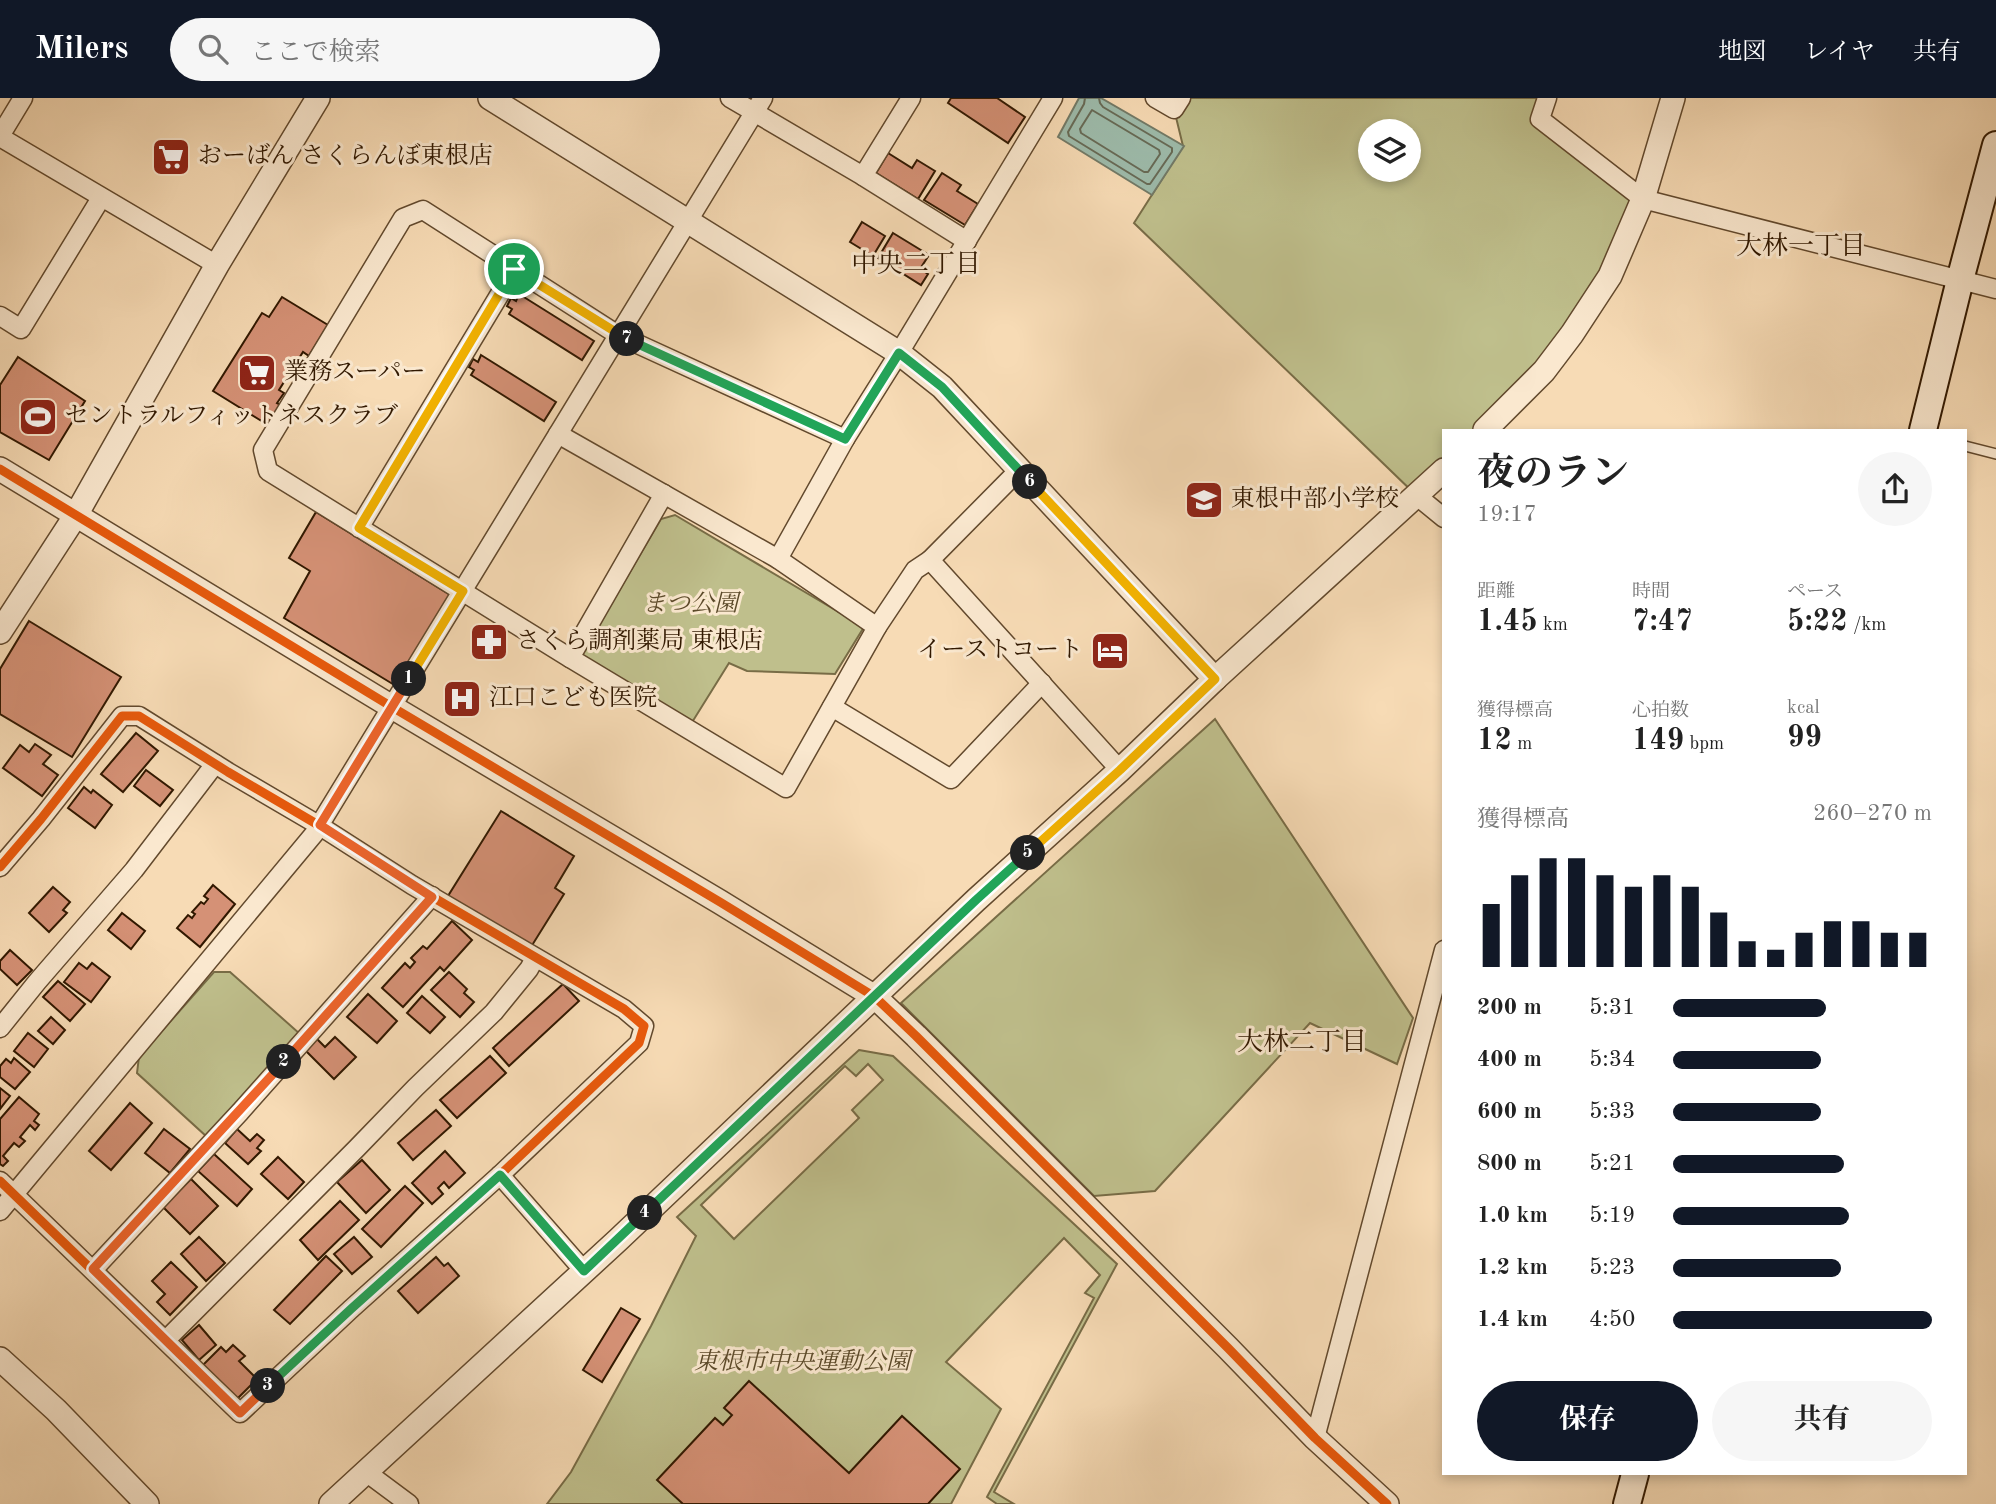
<!DOCTYPE html>
<html lang="ja">
<meta charset="utf-8">
<style>
:root{--surface:#fff;--page:#f6f6f6;--text:#222;--muted:#767676;--accent:#111827}
body{margin:0;font-family:"Old Standard TT","Noto Serif JP",serif;background:var(--page);color:var(--text);height:100vh;display:flex;flex-direction:column;font-size:26px;white-space:nowrap}
*{box-sizing:border-box;margin:0}
p{font-size:23px;color:var(--muted)}
.icon{flex:none;width:38px;height:38px;fill:none;stroke:currentColor;stroke-width:2;stroke-linecap:round;stroke-linejoin:round}
.map{position:relative;flex:1;overflow:hidden}
.side{position:absolute;left:1442px;top:331px;width:525px;height:1046px;display:flex;flex-direction:column;background:var(--surface);border-radius:0px;box-shadow:0 4px 10px #0003}
.side>*{flex:none}
.fabs{position:absolute;left:1358px;top:21px;display:grid;gap:14px}
.fabs a{display:grid;place-items:center;width:63px;height:63px;border-radius:50%;background:var(--surface);box-shadow:0 4px 10px #0003;font-size:35px}
.pin{position:absolute;display:grid;place-items:center;width:60px;height:60px;color:#fff;margin:-30px;border:4px solid #fff;border-radius:50%;box-shadow:0 2px 7px #0007}
.km{position:absolute;width:35px;height:35px;margin:-18px;border-radius:50%;background:#222;color:#fff;font-size:19px;line-height:35px;text-align:center}
.round{display:grid;place-items:center;flex:none;width:74px;height:74px;border-radius:37px;background:var(--page)}
.headline{display:flex;align-items:center;justify-content:space-between;height:119px;padding:0 35px}
h1{font-size:38px;font-weight:700;line-height:52px}
.metrics{display:grid;grid-template-columns:repeat(3,1fr);gap:10px;height:119px;padding:7px 35px}
.metrics div{display:grid;align-content:center}
.metrics b{font-size:30px;font-weight:700}
.metrics small{font-size:19px;font-weight:400}
.metrics p{font-size:19px}
.chart{height:196px;padding:14px 35px}
.chart p{display:flex;justify-content:space-between}
.chart svg{width:100%;height:126px;margin-top:7px;stroke:var(--accent);stroke-width:6}
.button{display:flex;gap:14px;margin-top:auto;padding:14px 35px}
.button a{flex:1;height:80px;border-radius:42px;background:var(--accent);color:#fff;font-size:28px;font-weight:700;line-height:80px;text-align:center}
.button a+a{background:var(--page);color:var(--text)}
ul{padding:0 35px;list-style:none;font-size:23px}
li{display:grid;grid-template-columns:112px 84px 1fr;align-items:center;height:52px}
li i{height:18px;border-radius:9px;background:var(--accent)}
header{display:flex;align-items:center;gap:42px;box-sizing:border-box;height:98px;padding:0 35px;background:var(--accent);color:#fff}
header strong{font-size:33px}
nav{display:flex;gap:38px;margin-inline-start:auto;font-size:24px}
.search{width:490px;height:63px;background:var(--page);display:flex;align-items:center;gap:18px;box-sizing:border-box;padding:0 24px;border-radius:38px;color:var(--muted);font-size:26px}
.map>svg:first-child{display:block}
.green{fill:#bfbf8c;stroke:#786c46;stroke-width:2;fill-rule:evenodd}
.water{fill:#9dbbab;stroke:#727a67;stroke-width:2}
.lines{fill:none;stroke-linecap:round;stroke-linejoin:round}
.shore{stroke:#676a56;stroke-width:2}
.building{fill:#d59176;stroke:#311800;stroke-width:2}
.service-casing{stroke:#62492d;stroke-width:12}
.minor-casing{stroke:#62492d;stroke-width:21}
.tertiary-casing{stroke:#62492d;stroke-width:26}
.secondary-casing{stroke:#311800;stroke-width:30}
.service{stroke:#fae8cf;stroke-width:9}
.minor{stroke:#fae8cf;stroke-width:18}
.tertiary{stroke:#fae8cf;stroke-width:23}
.secondary{stroke:#fae8cf;stroke-width:26}
.cycleway-casing{stroke:#fae8cf;stroke-width:13}
.cycleway{stroke:#e8590c;stroke-width:9}
.split-1-casing{stroke:#fff;stroke-width:14}
.split-2-casing{stroke:#fff;stroke-width:14}
.split-3-casing{stroke:#fff;stroke-width:14}
.split-4-casing{stroke:#fff;stroke-width:14}
.split-5-casing{stroke:#fff;stroke-width:14}
.split-6-casing{stroke:#fff;stroke-width:14}
.split-7-casing{stroke:#fff;stroke-width:14}
.split-8-casing{stroke:#fff;stroke-width:14}
.split-1{stroke:#f5b400;stroke-width:9}
.split-2{stroke:#f0652b;stroke-width:9}
.split-3{stroke:#f0652b;stroke-width:9}
.split-4{stroke:#22a559;stroke-width:9}
.split-5{stroke:#22a559;stroke-width:9}
.split-6{stroke:#f5b400;stroke-width:9}
.split-7{stroke:#22a559;stroke-width:9}
.split-8{stroke:#f5b400;stroke-width:9}
.labels{text-anchor:middle;dominant-baseline:central;stroke-width:6;stroke-linejoin:round;paint-order:stroke}
.poi-label{font-size:24px;fill:#311800;stroke:#fae8cf;text-anchor:start}
.park-label{font-size:24px;font-style:italic;fill:#5c4a2a;stroke:#fae8cf}
.neighbourhood-label{font-size:26px;fill:#311800;stroke:#fae8cf}
</style>
<header>
<strong>Milers</strong>
<div class="search"><svg class="icon" aria-label="search" viewBox="0 0 24 24"><circle cx="10" cy="10" r="6"/><path d="M15 15l6 6"/></svg>ここで検索</div>
<nav><a>地図</a><a>レイヤ</a><a>共有</a></nav>
</header>
<div class="map">
<svg width="1996" height="1406" viewBox="0 0 1996 1406">
<rect width="100%" height="100%" fill="#f7dbb5"/>
<filter id="stains"><feTurbulence type="fractalNoise" baseFrequency=".00286" numOctaves="4"/><feColorMatrix values="0 0 0 0 .2 0 0 0 0 .09 0 0 0 0 .02 0 0 0 .5 -.17"/></filter>
<radialGradient id="worn" r=".72"><stop offset=".6" stop-color="#630" stop-opacity="0"/><stop offset="1" stop-color="#630" stop-opacity=".3"/></radialGradient>
<g class="green">
<path d="M1181 0H1547L1540 22 1643 101 1610 178 1485 332H1444V372L1417 398 1134 125 1183 48 1174 11ZM1370 33H1409V72H1370Z"/>
<polygon points="675,417 864,529 835,576 747,573 729,565 691,626 580,559 661,421"/>
<polygon points="1215,621 1413,920 1397,966 1310,925 1155,1093 1094,1098 901,905"/>
<polygon points="214,874 230,874 300,936 206,1038 137,975 139,959"/>
<path d="M859 952 893 958 1117 1166 994 1394 1014 1406H997L987 1399 1094 1200 1085 1195 1100 1177 1064 1140 946 1264 1001 1311 951 1406H547L571 1374 651 1228 696 1138 677 1119ZM868 966 883 982 852 1012 859 1020 734 1141 701 1107 845 968 856 978Z"/>
</g>
<polygon class="water" points="1079,0 1101,0 1184,48 1152,97 1058,39"/>
<g class="lines">
<g class="shore">
<polyline points="1085,0 1084,6 1068,34 1069,38 1147,86 1150,86 1172,54 1172,50 1103,9 1100,5 1099,0"/>
<polygon points="1092,12 1159,52 1160,56 1148,74 1144,74 1081,35 1080,31"/>
</g>
</g>
<g class="building">
<polygon points="951,0 997,0 1025,19 1008,45 948,5"/>
<polygon points="888,55 912,70 917,62 935,73 918,101 876,75"/>
<polygon points="942,75 961,87 957,93 978,106 965,127 924,102"/>
<polygon points="862,124 885,138 873,158 850,144"/>
<polygon points="893,135 929,157 920,171 928,176 921,187 878,160"/>
<polygon points="519,196 594,243 582,262 509,216 512,211 507,208 511,200 516,203"/>
<polygon points="282,199 328,227 309,258 303,254 279,292 284,295 277,305 281,307 268,327 213,293 262,215 269,219"/>
<polygon points="481,257 556,304 544,323 471,277 474,272 469,269 473,261 478,264"/>
<polygon points="18,259 85,303 49,362 0,334 0,287"/>
<polygon points="316,414 452,498 396,588 284,520 310,473 289,460"/>
<polygon points="29,523 121,579 72,659 0,616 0,571"/>
<polygon points="136,635 158,653 123,694 101,676"/>
<polygon points="35,646 51,657 43,666 58,677 42,698 3,670 20,647 29,654"/>
<polygon points="146,672 173,692 160,708 134,688"/>
<polygon points="84,689 91,695 93,692 112,707 95,730 68,710"/>
<polygon points="501,713 574,758 555,790 564,796 531,849 448,798"/>
<polygon points="213,787 235,806 200,849 177,830 188,817 192,820 195,816 192,814 201,804 204,806 208,801 204,798"/>
<polygon points="53,789 70,804 63,812 67,815 49,834 29,815"/>
<polygon points="122,815 145,833 131,851 108,832"/>
<polygon points="452,823 472,842 444,873 440,869 403,909 382,890 405,865 410,870 415,864 411,860 423,848 427,851"/>
<polygon points="10,852 32,872 17,887 0,871 0,863"/>
<polygon points="79,865 87,871 92,865 110,879 91,904 64,884"/>
<polygon points="449,874 467,891 464,895 474,904 460,919 431,892"/>
<polygon points="58,883 85,906 70,923 43,899"/>
<polygon points="563,886 579,903 509,968 493,950"/>
<polygon points="368,896 397,923 377,945 347,919"/>
<polygon points="422,898 445,919 430,935 407,915"/>
<polygon points="51,919 65,932 53,946 38,933"/>
<polygon points="28,935 48,951 34,969 14,953"/>
<polygon points="335,939 356,959 334,981 304,951 316,940 325,949"/>
<polygon points="490,958 506,975 457,1020 440,1002"/>
<polygon points="14,960 30,974 15,991 0,979 0,968 6,961 11,965"/>
<polygon points="0,990 10,998 0,1011"/>
<polygon points="19,999 39,1016 34,1023 39,1027 35,1032 30,1027 20,1039 25,1043 19,1049 14,1045 3,1058 8,1063 3,1068 0,1066 0,1021"/>
<polygon points="130,1005 152,1025 111,1072 89,1053"/>
<polygon points="436,1012 451,1028 413,1062 398,1045"/>
<polygon points="164,1031 190,1051 170,1075 145,1055"/>
<polygon points="237,1031 250,1043 257,1036 264,1042 257,1050 261,1053 248,1066 225,1045"/>
<polygon points="445,1053 465,1075 449,1090 444,1084 438,1090 443,1096 432,1106 412,1085"/>
<polygon points="214,1056 252,1091 237,1108 198,1073"/>
<polygon points="278,1059 304,1084 288,1101 261,1076"/>
<polygon points="362,1062 390,1092 366,1115 337,1084"/>
<polygon points="191,1081 218,1108 190,1136 163,1109"/>
<polygon points="405,1088 423,1105 381,1149 362,1131"/>
<polygon points="340,1103 359,1122 318,1162 300,1142"/>
<polygon points="199,1139 225,1165 206,1183 181,1156"/>
<polygon points="354,1139 372,1159 352,1176 334,1156"/>
<polygon points="326,1158 342,1173 290,1226 274,1212"/>
<polygon points="436,1159 444,1168 448,1165 459,1178 418,1215 398,1193"/>
<polygon points="171,1164 197,1189 170,1217 157,1204 165,1196 152,1183"/>
<polygon points="621,1210 640,1221 602,1284 583,1272"/>
<polygon points="199,1227 216,1247 199,1262 182,1242"/>
<polygon points="233,1247 245,1258 239,1263 257,1281 237,1301 203,1267 221,1249 226,1254"/>
<polygon points="749,1283 849,1375 902,1318 960,1371 928,1406 683,1406 657,1382 715,1320 723,1327 732,1317 724,1310"/>
</g>
<g class="lines">
<defs>
<polyline id="service" points="1965,348 1996,356"/>
<g id="minor">
<polyline points="730,0 863,78"/>
<polyline points="911,0 863,78 967,143"/>
<polyline points="1155,0 1174,11 1181,0"/>
<polyline points="1547,0 1540,21 1643,101 1996,191"/>
<polyline points="0,38 23,0"/>
<polyline points="0,39 217,167"/>
<polyline points="0,218 21,231 101,100"/>
<polyline points="558,336 778,461 845,341"/>
<polyline points="1019,372 930,462 1120,672"/>
<polyline points="664,396 570,560 786,690 877,529 778,461"/>
<polyline points="1417,398 1444,420"/>
<polyline points="359,430 515,171"/>
<polyline points="877,529 915,472 930,462"/>
<polyline points="570,560 268,373 263,352 403,120 423,112 618,237 845,341 899,255 1053,0"/>
<polyline points="832,609 951,681 1042,585"/>
<polyline points="0,769 41,721 122,618 139,618 228,674 320,728 412,787 624,911 644,928 639,945 500,1077 351,1211 240,1315 0,1083"/>
<polyline points="0,930 37,884 134,772 215,666"/>
<polyline points="500,1077 584,1173"/>
<polyline points="0,1113 314,736 763,0"/>
<polyline points="93,1172 240,1014 432,798"/>
<polyline points="166,1242 357,1050 415,990 494,914 529,871 535,860"/>
<polyline points="1315,1340 1444,852"/>
<polyline points="366,1374 409,1406"/>
</g>
<g id="tertiary">
<polyline points="490,0 899,255 942,289 1215,581"/>
<polyline points="1485,332 1544,273 1572,236 1610,178 1643,101 1673,0"/>
<polyline points="0,371 392,609 720,804 875,899 916,938 1228,1250 1315,1340 1387,1406"/>
<polyline points="0,534 76,417 217,167 318,0"/>
<polyline points="0,1261 56,1312 147,1406"/>
<polyline points="331,1406 618,1142 976,802 1120,672 1215,581 1444,372"/>
</g>
<g id="secondary">
<polyline points="1923,332 1960,182 1996,47"/>
<polyline points="1627,1406 1635,1376"/>
</g>
</defs>
<use href="#service" class="service-casing"/>
<use href="#minor" class="minor-casing"/>
<use href="#tertiary" class="tertiary-casing"/>
<use href="#secondary" class="secondary-casing"/>
<use href="#service" class="service"/>
<use href="#minor" class="minor"/>
<use href="#tertiary" class="tertiary"/>
<use href="#secondary" class="secondary"/>
<defs>
<g id="cycleway">
<polyline points="0,371 392,609 720,804 875,899 916,938 1228,1250 1315,1340 1387,1406"/>
<polyline points="0,769 41,721 122,618 139,618 228,674 320,728 412,787 624,911 644,928 639,945 500,1077 351,1211 240,1315 0,1083"/>
</g>
</defs>
<use href="#cycleway" class="cycleway-casing"/>
<use href="#cycleway" class="cycleway"/>
</g>
<g class="lines">
<defs>
<polyline id="split-1" points="409,581 463,493 359,430 514,171"/>
<polyline id="split-2" points="284,964 432,799 320,727 409,581"/>
<polyline id="split-3" points="268,1288 240,1315 93,1171 284,964"/>
<polyline id="split-4" points="268,1288 351,1211 500,1077 584,1173 645,1115"/>
<polyline id="split-5" points="645,1115 976,802 1028,755"/>
<polyline id="split-6" points="1028,755 1120,672 1215,581 1030,384"/>
<polyline id="split-7" points="627,241 845,341 899,255 942,289 1030,384"/>
<polyline id="split-8" points="514,171 627,241"/>
</defs>
<use href="#split-1" class="split-1-casing"/>
<use href="#split-2" class="split-2-casing"/>
<use href="#split-3" class="split-3-casing"/>
<use href="#split-4" class="split-4-casing"/>
<use href="#split-5" class="split-5-casing"/>
<use href="#split-6" class="split-6-casing"/>
<use href="#split-7" class="split-7-casing"/>
<use href="#split-8" class="split-8-casing"/>
<use href="#split-1" class="split-1"/>
<use href="#split-2" class="split-2"/>
<use href="#split-3" class="split-3"/>
<use href="#split-4" class="split-4"/>
<use href="#split-5" class="split-5"/>
<use href="#split-6" class="split-6"/>
<use href="#split-7" class="split-7"/>
<use href="#split-8" class="split-8"/>
</g>
<defs>
<symbol id="supermarket-square" viewBox="-11 -11 22 22"><rect x="-9" y="-9" width="18" height="18" rx="4" fill="#8f2418" stroke="#fae8cf"/><path d="M-6-5.5h2.5l.6 2H6L4.5 2H-2.5L-4.4-4H-6ZM-1.5 3.2a1.3 1.3 0 1 0 .1 0ZM3 3.2a1.3 1.3 0 1 0 .1 0Z" fill="#fff"/></symbol>
<symbol id="stadium-square" viewBox="-11 -11 22 22"><rect x="-9" y="-9" width="18" height="18" rx="4" fill="#8f2418" stroke="#fae8cf"/><path d="M0-5a6.5 5 0 1 0 0 10a6.5 5 0 1 0 0-10ZM-3.5-1.8h7v3.6h-7Z" fill="#fff"/></symbol>
<symbol id="school-square" viewBox="-11 -11 22 22"><rect x="-9" y="-9" width="18" height="18" rx="4" fill="#8f2418" stroke="#fae8cf"/><path d="M0-5L7-2L0 1L-7-2ZM-4 1L0 2.5L4 1V4Q0 6-4 4Z" fill="#fff"/></symbol>
<symbol id="pharmacy-square" viewBox="-11 -11 22 22"><rect x="-9" y="-9" width="18" height="18" rx="4" fill="#8f2418" stroke="#fae8cf"/><path d="M-2-6h4v4h4v4h-4v4h-4v-4h-4v-4h4Z" fill="#fff"/></symbol>
<symbol id="hotel-square" viewBox="-11 -11 22 22"><rect x="-9" y="-9" width="18" height="18" rx="4" fill="#8f2418" stroke="#fae8cf"/><path d="M-6-4.5h1.5V1H6V5H4.5V3h-9V5H-6ZM-4 0a1.8 1.8 0 1 1 3.6 0ZM.5 0V-2.5h3Q6-2.5 6 0Z" fill="#fff"/></symbol>
<symbol id="hospital-square" viewBox="-11 -11 22 22"><rect x="-9" y="-9" width="18" height="18" rx="4" fill="#8f2418" stroke="#fae8cf"/><path d="M-5-5h3v3.5h4V-5h3V5h-3V1.5h-4V5h-3Z" fill="#fff"/></symbol>
</defs>
<g fill-rule="evenodd">
<use href="#supermarket-square" x="149" y="37" width="44" height="44"/>
<use href="#supermarket-square" x="235" y="253" width="44" height="44"/>
<use href="#stadium-square" x="16" y="297" width="44" height="44"/>
<use href="#school-square" x="1182" y="380" width="44" height="44"/>
<use href="#pharmacy-square" x="467" y="522" width="44" height="44"/>
<use href="#hotel-square" x="1088" y="531" width="44" height="44"/>
<use href="#hospital-square" x="440" y="579" width="44" height="44"/>
</g>
<g class="labels">
<g class="poi-label">
<text x="198" y="59">おーばん さくらんぼ東根店</text>
<text x="284" y="275">業務スーパー</text>
<text x="65" y="319">セントラルフィットネスクラブ</text>
<text x="1231" y="402">東根中部小学校</text>
<text x="516" y="544">さくら調剤薬局 東根店</text>
<text x="1083" y="553" text-anchor="end">イーストコート</text>
<text x="489" y="601">江口こども医院</text>
</g>
<g class="park-label">
<text x="690" y="507">まつ公園</text>
<text x="802" y="1265">東根市中央運動公園</text>
</g>
<g class="neighbourhood-label">
<text x="1801" y="149">大林一丁目</text>
<text x="916" y="167">中央二丁目</text>
<text x="1302" y="945">大林二丁目</text>
</g>
</g>
<rect width="100%" height="100%" filter="url(#stains)"/>
<rect width="100%" height="100%" fill="url(#worn)"/>
</svg>
<div class="fabs">
<a><svg class="icon" aria-label="layers" viewBox="0 0 24 24"><path d="M12 4l9 5-9 5-9-5zM3 14l9 5 9-5"/></svg></a>
</div>
<div class="pin" style="left:514px;top:171px;background:#1e9e55"><svg class="icon" aria-label="arrive" viewBox="0 0 24 24"><path d="M6 21V4h12l-3 4 3 4H6"/></svg></div>
<b class="km" style="left:409px;top:581px">1</b>
<b class="km" style="left:284px;top:964px">2</b>
<b class="km" style="left:268px;top:1288px">3</b>
<b class="km" style="left:645px;top:1115px">4</b>
<b class="km" style="left:1028px;top:755px">5</b>
<b class="km" style="left:1030px;top:384px">6</b>
<b class="km" style="left:627px;top:241px">7</b>
<section class="side">
<div class="headline"><div><h1>夜のラン</h1><p>19:17</p></div><a class="round"><svg class="icon" aria-label="share" viewBox="0 0 24 24"><path d="M12 15V3M7 8l5-5 5 5M5 13v7h14v-7"/></svg></a></div>
<div class="metrics">
<div><p>距離</p><b>1.45<small> km</small></b></div>
<div><p>時間</p><b>7:47</b></div>
<div><p>ペース</p><b>5:22<small> /km</small></b></div>
</div>
<div class="metrics">
<div><p>獲得標高</p><b>12<small> m</small></b></div>
<div><p>心拍数</p><b>149<small> bpm</small></b></div>
<div><p>kcal</p><b>99</b></div>
</div>
<div class="chart"><p><span>獲得標高</span>260–270 m</p>
<svg viewBox="0 0 160 44" preserveAspectRatio="none"><path d="M5 44V22M15 44V12M25 44V6M35 44V6M45 44V12M55 44V16M65 44V12M75 44V16M85 44V25M95 44V35M105 44V38M115 44V32M125 44V28M135 44V28M145 44V32M155 44V32"/></svg>
</div>
<ul>
<li><b>200 m</b>5:31<i style="width:59%"></i></li>
<li><b>400 m</b>5:34<i style="width:57%"></i></li>
<li><b>600 m</b>5:33<i style="width:57%"></i></li>
<li><b>800 m</b>5:21<i style="width:66%"></i></li>
<li><b>1.0 km</b>5:19<i style="width:68%"></i></li>
<li><b>1.2 km</b>5:23<i style="width:65%"></i></li>
<li><b>1.4 km</b>4:50<i style="width:100%"></i></li>
</ul>
<div class="button"><a>保存</a><a>共有</a></div>
</section>
</div>
